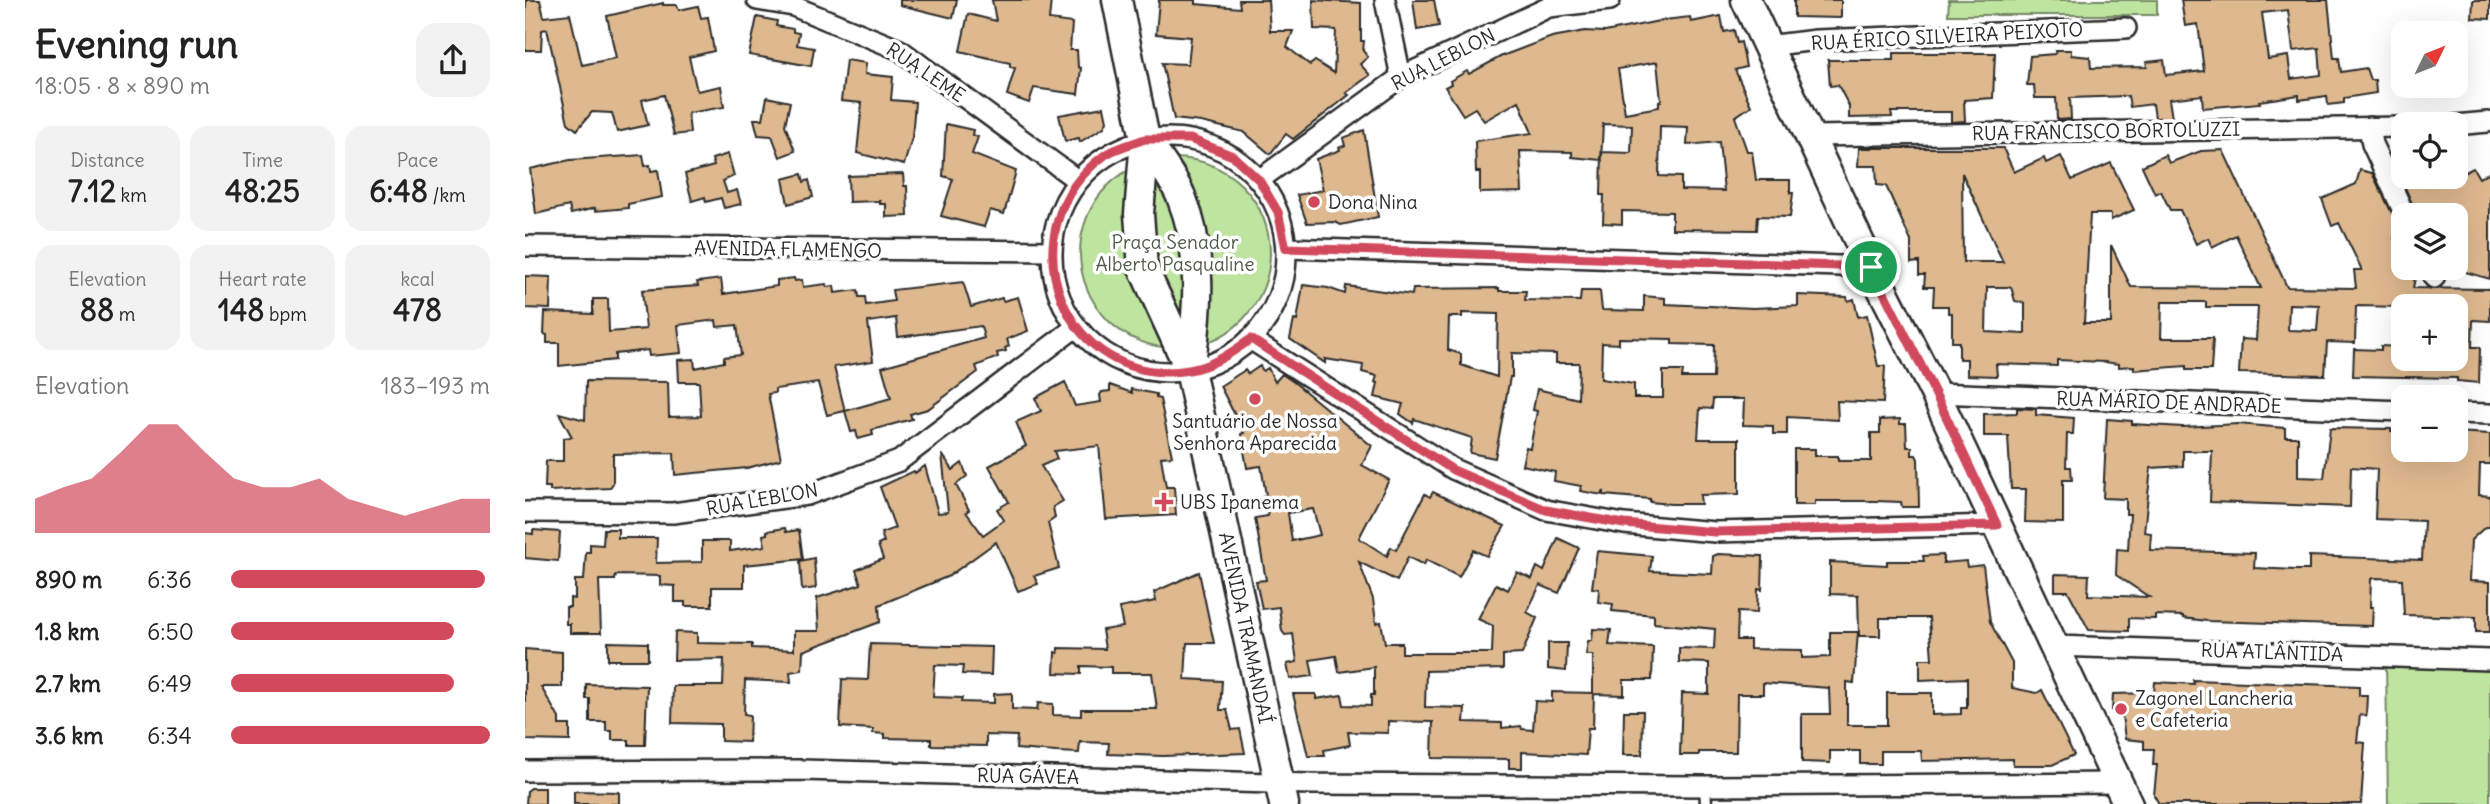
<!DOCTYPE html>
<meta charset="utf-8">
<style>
:root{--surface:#fff;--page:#f2f2f2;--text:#222;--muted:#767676;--accent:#d1495b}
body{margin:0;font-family:Delius,sans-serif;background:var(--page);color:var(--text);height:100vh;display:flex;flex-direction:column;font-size:26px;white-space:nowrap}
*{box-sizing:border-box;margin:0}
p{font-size:23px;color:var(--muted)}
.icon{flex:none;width:38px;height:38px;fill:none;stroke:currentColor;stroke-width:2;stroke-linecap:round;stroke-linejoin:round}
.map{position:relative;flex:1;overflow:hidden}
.sheet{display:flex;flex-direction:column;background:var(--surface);width:525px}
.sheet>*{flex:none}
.needle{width:46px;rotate:47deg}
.controls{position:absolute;left:1866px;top:21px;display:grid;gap:14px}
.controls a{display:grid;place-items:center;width:77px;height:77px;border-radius:14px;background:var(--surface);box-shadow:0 7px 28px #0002;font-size:35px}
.pin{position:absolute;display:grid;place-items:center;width:60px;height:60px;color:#fff;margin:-30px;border:4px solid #fff;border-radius:50%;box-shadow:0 2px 7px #0007}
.round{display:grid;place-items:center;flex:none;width:74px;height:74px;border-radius:21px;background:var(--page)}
.summary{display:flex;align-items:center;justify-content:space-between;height:119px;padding:0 35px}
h1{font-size:38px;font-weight:700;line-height:52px}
.figures{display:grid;grid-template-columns:repeat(3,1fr);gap:10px;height:119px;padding:7px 35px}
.figures div{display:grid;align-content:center;border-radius:18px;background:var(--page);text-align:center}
.figures b{font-size:30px;font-weight:700}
.figures small{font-size:19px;font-weight:400}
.figures p{font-size:19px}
.chart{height:196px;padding:14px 35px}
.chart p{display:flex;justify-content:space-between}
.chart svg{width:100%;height:126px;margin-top:7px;fill:var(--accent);opacity:.7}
ul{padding:0 35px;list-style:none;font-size:23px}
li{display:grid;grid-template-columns:112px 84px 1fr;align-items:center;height:52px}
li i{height:18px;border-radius:9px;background:var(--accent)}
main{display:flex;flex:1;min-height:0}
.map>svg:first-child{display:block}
.green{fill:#bee5a0;stroke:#748866;stroke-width:2}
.building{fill:#deb88f;stroke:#2b2b2b;stroke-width:2;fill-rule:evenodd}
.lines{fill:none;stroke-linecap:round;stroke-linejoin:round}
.lane-casing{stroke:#2b2b2b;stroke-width:15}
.street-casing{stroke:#2b2b2b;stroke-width:24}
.secondary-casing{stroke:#2b2b2b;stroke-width:33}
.lane{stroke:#fff;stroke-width:10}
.street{stroke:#fff;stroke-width:19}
.secondary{stroke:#fff;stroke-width:28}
.route-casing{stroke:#fff;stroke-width:14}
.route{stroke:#d1495b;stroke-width:9}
.poi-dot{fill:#d1495b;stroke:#fff;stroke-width:2.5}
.labels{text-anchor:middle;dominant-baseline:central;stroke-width:7;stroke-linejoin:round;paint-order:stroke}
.street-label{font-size:19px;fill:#2b2b2b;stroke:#fff}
.poi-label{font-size:19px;fill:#2b2b2b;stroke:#fff;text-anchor:start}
.park-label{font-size:19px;fill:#505a48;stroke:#fff}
</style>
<main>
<section class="sheet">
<div class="summary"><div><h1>Evening run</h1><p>18:05 · 8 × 890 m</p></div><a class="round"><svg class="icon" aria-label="share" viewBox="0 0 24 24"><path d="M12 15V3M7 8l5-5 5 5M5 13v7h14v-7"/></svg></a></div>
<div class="figures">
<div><p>Distance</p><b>7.12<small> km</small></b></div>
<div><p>Time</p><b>48:25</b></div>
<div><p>Pace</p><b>6:48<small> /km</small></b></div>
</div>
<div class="figures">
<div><p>Elevation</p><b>88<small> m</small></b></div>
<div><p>Heart rate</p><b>148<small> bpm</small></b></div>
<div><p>kcal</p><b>478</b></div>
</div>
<div class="chart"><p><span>Elevation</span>183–193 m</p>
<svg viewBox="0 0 160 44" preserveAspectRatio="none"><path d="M0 44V32L10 28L20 25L30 16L40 6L50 6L60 16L70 25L80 28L90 28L100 25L110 32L120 35L130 38L140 35L150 32L160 32V44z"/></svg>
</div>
<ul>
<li><b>890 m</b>6:36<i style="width:98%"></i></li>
<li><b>1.8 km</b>6:50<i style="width:86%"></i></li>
<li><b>2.7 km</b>6:49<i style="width:86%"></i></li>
<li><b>3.6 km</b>6:34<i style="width:100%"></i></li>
</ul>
</section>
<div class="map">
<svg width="1965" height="804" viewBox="0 0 1965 804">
<rect width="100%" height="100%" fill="#fff"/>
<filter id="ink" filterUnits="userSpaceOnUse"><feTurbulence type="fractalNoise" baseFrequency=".0143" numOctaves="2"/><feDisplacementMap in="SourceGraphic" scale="14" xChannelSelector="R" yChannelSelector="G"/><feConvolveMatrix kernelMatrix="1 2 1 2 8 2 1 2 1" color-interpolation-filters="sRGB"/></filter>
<g filter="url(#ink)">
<g class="green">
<polygon points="1424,0 1632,0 1632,15 1423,15"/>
<circle cx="650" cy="253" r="95"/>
<polygon points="1861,660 1965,667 1965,804 1863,804"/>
</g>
<g class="building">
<polygon points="1,0 15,0 19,17 45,14 57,65 91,58 82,16 138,3 138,5 152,5 154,10 173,6 176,18 183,17 189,51 164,57 172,91 196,86 199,107 163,113 165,133 149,135 139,95 117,100 123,125 92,132 87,113 67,112 52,130 43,123 22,29 17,30 16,50 0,50"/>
<polygon points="375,0 432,0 428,18 375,5"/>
<polygon points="467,0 526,0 524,20 547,23 545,50 552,50 553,67 556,68 553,94 509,88 504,103 482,95 490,68 485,67 485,63 435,51 443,14 471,21"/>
<polygon points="634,0 671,0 671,4 715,8 714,0 743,0 745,31 768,31 762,47 785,65 790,61 809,73 811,30 789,29 788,0 836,3 836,41 839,41 838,51 843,57 835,64 845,75 821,93 824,95 768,139 761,134 745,154 719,132 676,122 649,119 637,63 663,64 666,37 631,34"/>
<polygon points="888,0 909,0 914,26 892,30"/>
<polygon points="1269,0 1316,0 1316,18 1269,17"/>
<path d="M1656 0H1803L1809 58H1814L1816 72 1841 68 1845 80H1850L1851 93 1819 98V103L1803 105 1802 96 1774 100V95L1734 101 1735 103 1678 108 1677 95 1644 99 1647 118H1630L1628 104 1605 107 1603 96 1545 98 1546 119 1532 120 1531 98H1510L1509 85H1502L1505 56 1530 54 1531 50H1546V55L1565 57 1566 68 1622 67 1621 62 1639 60 1641 75 1679 71 1673 24 1660 26ZM1763 10 1768 51 1794 48 1796 75 1766 79 1763 56 1743 59 1737 13Z"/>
<polygon points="1948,0 1965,0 1965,19 1947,18"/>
<path d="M1196 16 1199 32 1209 30 1212 43 1216 42 1218 51 1221 67 1210 70 1226 106 1210 117 1222 151H1227L1231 180H1265V193H1268L1265 217 1233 216 1232 230 1147 229V212L1097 211V224L1078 223 1079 195H1076L1077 152 1106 153 1107 125 1078 124 1076 160 1047 157V152L995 151 997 192 955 193V172H951L950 141 1007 133 994 101 959 121 950 108 938 115 920 87 926 84 925 81 942 71 944 74 977 56 1027 37 1060 31 1080 32 1139 20 1165 17 1166 22ZM1132 62 1136 101H1134V107L1100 113 1093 69ZM1135 126 1163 127 1162 145 1194 142 1199 191 1156 190V177L1134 176Z"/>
<polygon points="232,17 252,21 251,26 268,29 268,32 274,33 272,45 289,48 286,66 224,55"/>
<polygon points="1369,53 1470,53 1468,98 1439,100 1440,121 1426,122 1426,112 1366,112 1367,117 1324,118 1324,106 1313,85 1305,86 1303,60 1369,60"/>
<polygon points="321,60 341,63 340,74 368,77 366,100 390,102 387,138 379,165 332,153 337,103 316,101"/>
<polygon points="242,97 265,102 260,125 270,151 255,157 247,136 233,135 229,119 238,119"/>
<polygon points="579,107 582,121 579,127 555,142 554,138 540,141 534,115"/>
<polygon points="421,124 448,130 447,135 453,137 447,154 491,171 479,214 465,210 459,227 416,216 428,179 418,176"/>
<polygon points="839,130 853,217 816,225 810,222 782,223 772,195 798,190 791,159 815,150 814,147 820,146 818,138"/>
<polygon points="1873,139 1878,139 1878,177 1918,177 1921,182 1948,168 1954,178 1965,172 1965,279 1930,269 1930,215 1892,215 1867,158"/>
<path d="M1334 148H1478L1489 172 1519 158 1521 163 1536 156 1547 180 1586 163 1609 210 1586 220V214H1565L1559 323H1586V245L1606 287 1736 288 1711 235 1687 247 1683 238 1671 244 1655 210H1645L1636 191 1630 194 1617 166 1640 155 1644 163 1676 151 1698 150 1762 287 1831 288 1829 270H1837L1814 223 1807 226 1797 199 1831 184 1835 170 1847 173 1873 225 1869 239 1878 241V268H1892L1888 288 1965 289V321L1948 320 1947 347H1955L1954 383 1932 381V378L1828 376 1829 349 1856 350V346L1875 347 1874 357 1878 359H1930V306L1883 304 1878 307 1831 306 1830 343 1802 342 1800 375 1714 373 1716 339 1731 340 1733 307H1681V302H1637L1636 338H1688L1686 370H1661V366L1609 370V366L1594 367V364L1580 362 1532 360V366L1471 364 1472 376 1442 375V359H1434V342H1427V313H1423V306H1408L1409 287H1399L1400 275H1394V262L1386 263V241L1361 186 1352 185 1351 166H1333ZM1437 173 1478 262H1438ZM1462 287H1486L1490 301 1500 303V334L1461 332ZM1764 304 1794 305 1792 331 1763 330Z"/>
<polygon points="203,154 209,176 198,181 202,193 212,190 216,204 199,208 196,198 181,202 180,197 167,201 160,174 189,166 187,159"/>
<polygon points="118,155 120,166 125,165 126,171 133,170 137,197 103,204 103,208 70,211 70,208 46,214 44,206 11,214 5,169 45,160"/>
<polygon points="277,174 279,182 284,180 288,197 263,204 258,179"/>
<polygon points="378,174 379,186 382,186 383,216 361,217 361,204 355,204 355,201 324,202 323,176"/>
<polygon points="0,276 26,277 25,309 0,308"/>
<polygon points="269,278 270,281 277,280 278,287 301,284 302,287 309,286 310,293 333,290 334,297 340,297 341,305 369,301 367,290 438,282 446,307 477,298 478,301 493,297 503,331 482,339 484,346 480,348 481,351 472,353 473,357 451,366 453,372 403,409 385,414 387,419 347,430 348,435 333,439 331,431 326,432 320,411 366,398 357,367 459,338 456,326 373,337 371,318 343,322 348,361 309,367 320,411 302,415 293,383 250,389 250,393 243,394 256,459 222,468 150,475 149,453 88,454 88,483 85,488 25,491 25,487 20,487 21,461 38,461 38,438 47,437 34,413 60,420 61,381 143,382 144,417 176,416 174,382 154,382 153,360 169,359 170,368 199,362 199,357 216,355 212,325 192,327 191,320 153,325 156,353 124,356 123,350 90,354 90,360 34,366 34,343 22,343 22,335 19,334 20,312 68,314 68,299 83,299 84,332 121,329 117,290 173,286 172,282 196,279 198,294 252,286 252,280"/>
<path d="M778 285 803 288 820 294 821 286 887 295 888 289 974 288V291H1001L1000 300 1055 301 1056 291H1075L1077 310 1119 311V296L1140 298V304L1228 308 1273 306V295L1322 297 1323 301 1329 299 1333 317 1342 315 1353 366H1360L1358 403 1312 401 1313 420 1262 417V434H1248V426L1218 425 1219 399H1188L1187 409 1175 408 1173 439H1214V494L1175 495 1176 504H1146L1125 502V499L1079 495V491L1077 495 1055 491 1056 486 1029 481 1030 472 997 465 1001 447 1005 448 1012 411 1008 410 1012 389 1053 399 1054 363H1031V354L987 353V377H985L970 458 945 453 947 438 889 419 888 423 875 414 878 404 850 397 853 383 850 382 852 376 837 372 838 365 800 359V363L765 339 769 320 772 321ZM937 313 973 314 972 377 936 365V354L923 350 924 317H937ZM1094 338 1147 339V344L1189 345 1188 378H1157L1158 371H1138V398H1109V384L1076 379 1077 343 1094 344Z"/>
<path d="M735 366 738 371 743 368 750 382 757 374 770 383 847 446 837 465 864 480 834 538 862 556 866 547 871 550 900 494 905 497 908 492 980 526 962 556 948 550 934 577 901 560 899 565 883 557 872 581 834 562 848 599 851 623 856 622 860 643H877V653H967L968 626 953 619 971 584 983 590 992 572 1007 579 1012 567 1019 571 1033 538 1054 548 1034 593 1015 585 1002 612 1012 618 997 654 978 655V669L901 671 900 707 940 708 939 722 977 723V728L996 726 997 729 1008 730 1010 701 1027 702V692L1068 693V655H1061L1063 641H1067L1068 629 1086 630 1084 645 1128 647 1127 680H1099V695L1069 694 1068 728H1063L1061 755 997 752V768H984V759L907 758 908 722 863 721V733L823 732 825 745 799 750 800 756H783L768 694H791V699L817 695 819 705 846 706V695H849V667L814 672 811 656 785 660 788 676 765 679 762 664 772 662 768 634 760 635 757 631 754 607 737 609 731 581 741 580 730 518 743 516 738 496 741 495 736 466 722 468 716 434 719 433 695 386 720 370 723 374ZM788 509 795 535 767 541 763 513Z"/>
<polygon points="540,382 550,406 576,402 575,395 577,392 585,391 585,385 607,393 606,389 631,394 631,398 635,399 647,456 636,457 641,487 649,487 651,515 581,519 574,446 529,451 532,459 516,466 538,501 528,507 530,518 523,523 534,568 509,576 513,584 493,591 471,542 424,576 354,605 355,622 278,651 277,670 265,672 266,682 220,680 219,714 225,715 224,742 196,741 196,724 147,723 148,686 198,686 199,659 149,660 150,632 172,633 172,643 227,644 227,648 269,650 269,631 294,631 292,598 336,584 331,570 358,559 353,545 359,542 356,533 370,528 355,487 389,471 390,473 400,466 413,513 423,512 417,454 428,470 437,463 442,476 431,485 444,510 441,512 458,535 479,520 472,509 484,502 464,466 501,446 491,422 516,411 510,398"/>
<polygon points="1492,408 1511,409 1511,415 1549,418 1548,434 1542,434 1541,467 1546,467 1547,480 1538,480 1538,523 1500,522 1501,489 1486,489 1483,436 1459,436 1459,414 1492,413"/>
<polygon points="1375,419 1375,424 1381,424 1382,447 1387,447 1387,455 1391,455 1393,459 1394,507 1377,507 1376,502 1351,501 1290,501 1290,505 1269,505 1269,449 1290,449 1290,456 1313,456 1313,461 1346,461 1346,433 1355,433 1355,420"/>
<path d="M1582 419 1607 421V424L1658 427 1713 424 1760 428V437H1773V477L1799 478 1805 428 1866 429V432H1878V450H1930V432L1965 434V464H1955L1954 495 1965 496V527H1960L1946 540 1944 581 1965 582V632H1951V617L1879 615 1877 579 1849 578 1846 579 1845 607H1848L1847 626 1682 621 1658 618V616L1630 615V619L1604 618V631L1564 630 1543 591H1530V574L1564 575 1563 595 1624 597 1591 575 1592 549 1603 550 1605 514H1601V499L1578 498ZM1658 451H1687L1685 502 1825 507 1826 467 1852 469 1850 519 1899 521 1897 560 1784 556V570H1771L1729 568 1730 553 1625 550 1626 533 1619 532 1626 468 1658 466Z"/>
<polygon points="260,528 261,532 274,530 278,559 219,565 219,587 187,587 187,606 160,606 160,602 150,602 150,586 135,585 135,576 91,575 90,580 74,580 76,633 45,633 45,624 41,624 41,607 45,607 45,598 50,599 50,580 59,580 61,552 65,552 65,544 78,545 79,529 93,529 93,538 132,538 131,563 177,562 177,541 205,541 205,551 240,546 238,535 242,534 242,531"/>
<polygon points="8,530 35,532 33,561 0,558 0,533 8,534"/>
<polygon points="1072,551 1127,556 1125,571 1187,574 1188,556 1193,554 1238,556 1237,590 1233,589 1232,613 1213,612 1212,640 1225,640 1225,649 1277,650 1277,658 1305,657 1305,632 1333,632 1329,683 1322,682 1322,725 1362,725 1362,693 1407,693 1407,715 1436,714 1436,708 1442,708 1442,678 1395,680 1395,659 1407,659 1404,618 1355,618 1355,636 1334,636 1333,595 1305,594 1305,562 1362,565 1362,561 1399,561 1398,556 1418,555 1418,563 1441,561 1442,567 1458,565 1465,622 1487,663 1487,688 1512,693 1517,690 1549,755 1527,765 1488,765 1488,759 1397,761 1396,751 1356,751 1356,764 1335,764 1335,751 1305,751 1305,763 1277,762 1277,714 1305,714 1304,688 1238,683 1238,694 1212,694 1211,752 1174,752 1174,755 1155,755 1157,693 1184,694 1184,663 1154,662 1154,648 1189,649 1190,629 1129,623 1129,615 1087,611 1088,604 1073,602 1074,589 1067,588"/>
<polygon points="289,558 291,588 277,590 275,561"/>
<polygon points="674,572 689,643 662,643 660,679 697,681 695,710 702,710 707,730 715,729 720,753 638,756 583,754 584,743 555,742 554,753 531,752 491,749 492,736 461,735 461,746 406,745 406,739 360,738 360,734 348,733 348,729 315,727 317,679 343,680 345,644 467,647 466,675 437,674 438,666 410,665 408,697 437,698 436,702 469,703 469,694 487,693 487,709 512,710 513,703 528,704 528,715 556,716 556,709 632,709 627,673 586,673 586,667 556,666 556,674 529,673 530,652 533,653 533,648 580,649 577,630 598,627 594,608 631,601 629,592"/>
<polygon points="83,642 123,643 123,660 83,660"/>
<polygon points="1023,643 1042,643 1041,671 1023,669"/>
<polygon points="0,649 37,652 37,687 16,687 34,718 34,725 45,725 45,741 0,740"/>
<polygon points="1668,680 1834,686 1834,695 1842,695 1841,716 1835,715 1832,742 1840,743 1836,804 1634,804 1629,795 1632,765 1628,765 1629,749 1619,749 1619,741 1600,739 1597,715 1587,711 1588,694 1629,693 1630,682 1669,684"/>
<polygon points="61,684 122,686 120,745 104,745 104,740 87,740 87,731 81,731 81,722 65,722 65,699 61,699"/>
<polygon points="1099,711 1118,711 1117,755 1098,755"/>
<polygon points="6,788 20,788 20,804 1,804 2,791"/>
<polygon points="49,791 94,792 94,804 49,804"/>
</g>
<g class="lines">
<defs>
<polyline id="lane" points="1180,786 1181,804"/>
<g id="street">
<polyline points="232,0 268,6 375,50 552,180"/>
<polyline points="860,0 876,77"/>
<polyline points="1242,46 1291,40 1601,28"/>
<polyline points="1930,125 1963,122"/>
<polyline points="1844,127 1847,144 1880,215"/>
<polyline points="1285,136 1878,127"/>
<circle cx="644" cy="255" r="117"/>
<polyline points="734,180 876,77 1024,7 1085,0"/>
<polyline points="0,246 526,251"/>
<polyline points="761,248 1346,267"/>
<polyline points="1904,268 1909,278"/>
<polyline points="725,339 928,469 1021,510 1099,524 1190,532 1472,525"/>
<polyline points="1410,393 1878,411"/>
<polyline points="1930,413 1965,414"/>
<polyline points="0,512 148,513 282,495 374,461 551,327"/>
<polyline points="1530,646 1965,660"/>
<polyline points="0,771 277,770 785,784 1180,786 1594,783"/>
</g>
<g id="secondary">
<polyline points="592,0 620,139 614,214 618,268 665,370 759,804"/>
<polyline points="1221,0 1346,267 1410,393 1603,804"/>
<path d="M620 139C632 158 649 178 657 199 679 254 673 313 665 370"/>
</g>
</defs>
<use href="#lane" class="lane-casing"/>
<use href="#street" class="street-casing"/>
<use href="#secondary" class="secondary-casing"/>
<use href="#lane" class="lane"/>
<use href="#street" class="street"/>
<use href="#secondary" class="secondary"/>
</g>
</g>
<g class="lines" filter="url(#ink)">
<defs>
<path id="route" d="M620 139H665L708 156 734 180 753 212 761 248 1346 267 1410 393 1472 525 1190 532 1099 524 1021 510 928 470 726 339C706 353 688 366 664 370 540 391 476 231 580 155 591 148 607 144 620 139Z"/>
</defs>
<use href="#route" class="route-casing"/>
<use href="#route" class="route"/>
</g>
<g class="poi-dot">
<circle cx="789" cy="202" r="7"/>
<circle cx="730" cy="399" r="7"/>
<path d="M635.5 491.5h7v7h7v7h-7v7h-7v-7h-7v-7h7z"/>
<circle cx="1596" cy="709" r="7"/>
</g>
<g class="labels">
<g class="street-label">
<text transform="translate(1422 36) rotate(-3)">RUA ÉRICO SILVEIRA PEIXOTO</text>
<text transform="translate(918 59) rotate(-27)">RUA LEBLON</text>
<text transform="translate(401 72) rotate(34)">RUA LEME</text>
<text transform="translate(1581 131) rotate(-1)">RUA FRANCISCO BORTOLUZZI</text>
<text transform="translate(263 249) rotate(1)">AVENIDA FLAMENGO</text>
<text transform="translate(1644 402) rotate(2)">RUA MÁRIO DE ANDRADE</text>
<text transform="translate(237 499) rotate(-10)">RUA LEBLON</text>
<text transform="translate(721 628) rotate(78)">AVENIDA TRAMANDAÍ</text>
<text transform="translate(1747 652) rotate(2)">RUA ATLÂNTIDA</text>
<text transform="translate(503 776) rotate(1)">RUA GÁVEA</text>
</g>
<g class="poi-label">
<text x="803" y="202">Dona Nina</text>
<text x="730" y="421" text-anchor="middle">Santuário de Nossa<tspan x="730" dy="22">Senhora Aparecida</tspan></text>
<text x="655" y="502">UBS Ipanema</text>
<text x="1610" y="698">Zagonel Lancheria<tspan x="1610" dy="22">e Cafeteria</tspan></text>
</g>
<g class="park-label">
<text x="650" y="242">Praça Senador<tspan x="650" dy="22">Alberto Pasqualine</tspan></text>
</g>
</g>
</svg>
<div class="controls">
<a><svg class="needle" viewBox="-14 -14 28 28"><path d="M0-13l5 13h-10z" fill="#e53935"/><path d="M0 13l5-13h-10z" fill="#767676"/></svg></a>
<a><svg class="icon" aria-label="locate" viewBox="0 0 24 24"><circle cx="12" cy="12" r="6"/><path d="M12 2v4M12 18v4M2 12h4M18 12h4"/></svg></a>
<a><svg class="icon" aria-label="layers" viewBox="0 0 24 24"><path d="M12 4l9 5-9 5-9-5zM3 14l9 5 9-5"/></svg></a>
<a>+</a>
<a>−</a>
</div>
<div class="pin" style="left:1346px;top:267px;background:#1e9e55"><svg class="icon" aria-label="arrive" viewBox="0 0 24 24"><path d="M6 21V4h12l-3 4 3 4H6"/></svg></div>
</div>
</main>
